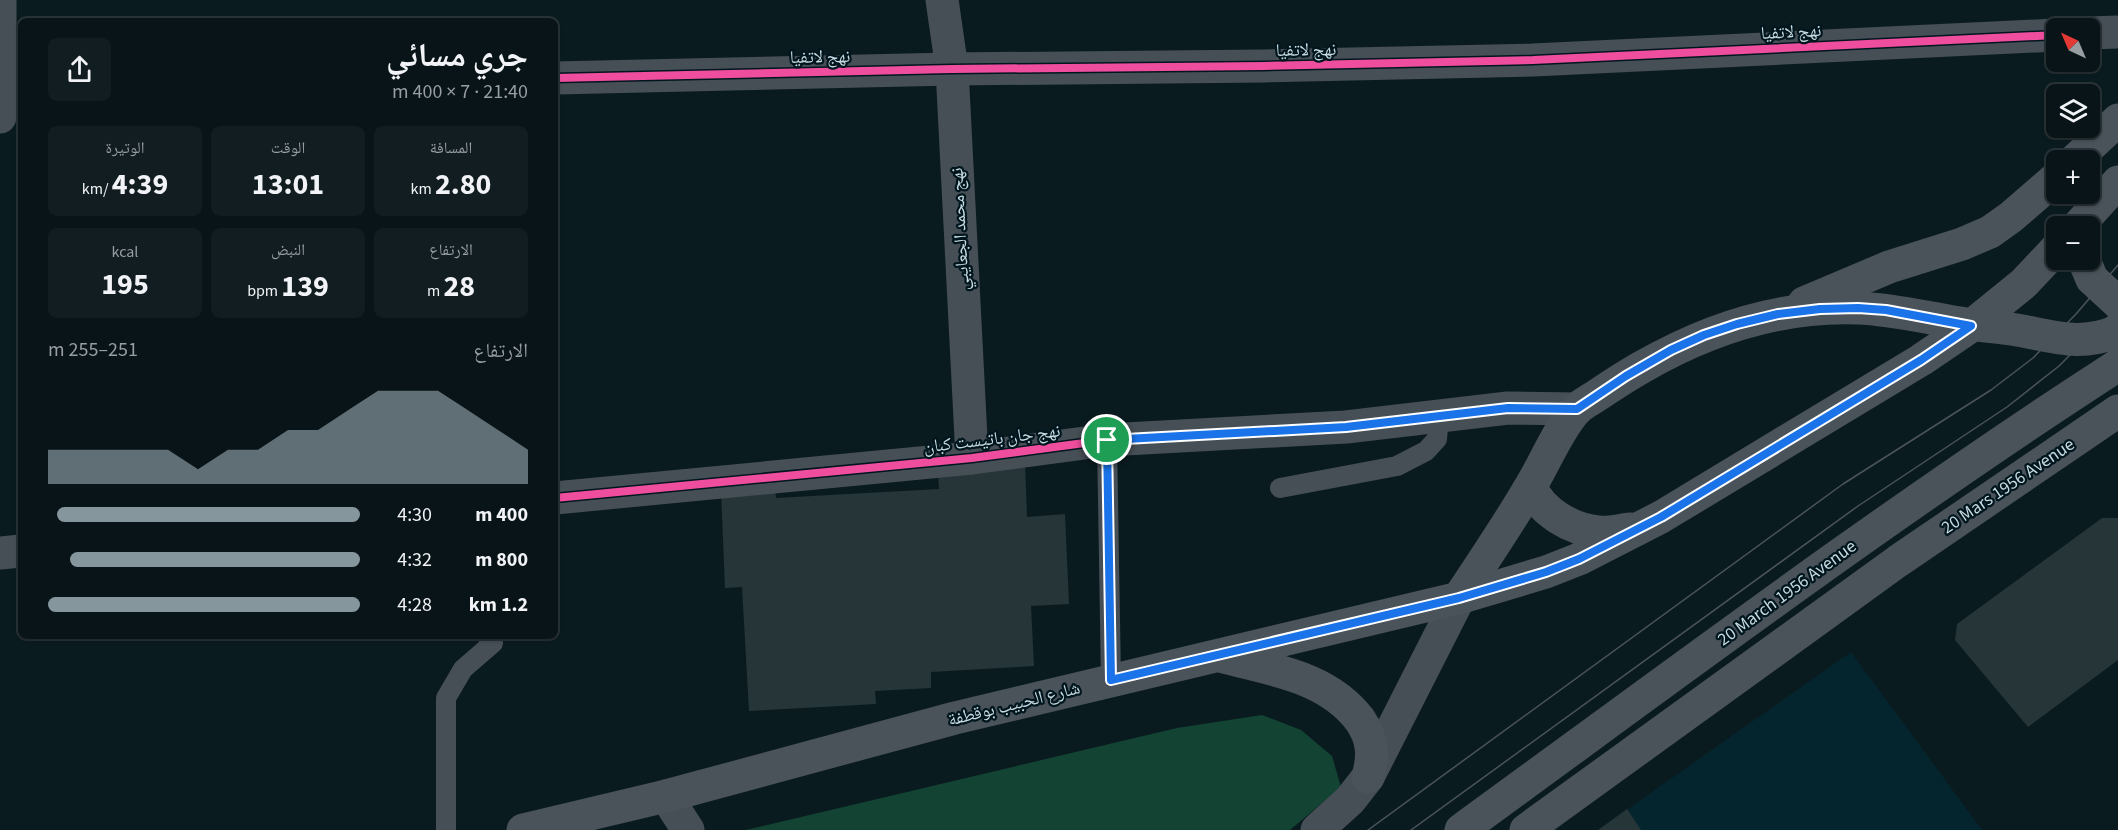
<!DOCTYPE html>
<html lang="ar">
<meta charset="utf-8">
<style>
:root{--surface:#081418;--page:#111d21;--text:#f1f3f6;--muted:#989ea2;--line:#293337;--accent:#85969d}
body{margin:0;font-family:"Source Sans 3","Noto Naskh Arabic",sans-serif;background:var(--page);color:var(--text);direction:rtl;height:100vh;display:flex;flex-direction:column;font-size:22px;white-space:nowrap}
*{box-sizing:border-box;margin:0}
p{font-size:20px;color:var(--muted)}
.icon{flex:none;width:33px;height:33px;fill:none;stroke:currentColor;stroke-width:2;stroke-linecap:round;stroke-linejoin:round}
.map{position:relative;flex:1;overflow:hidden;direction:ltr}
.side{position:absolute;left:18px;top:18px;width:540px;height:621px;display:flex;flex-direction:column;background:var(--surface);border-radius:9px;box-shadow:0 2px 4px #0004,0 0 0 2px var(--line);direction:rtl}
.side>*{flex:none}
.needle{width:39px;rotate:316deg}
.fabs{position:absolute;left:2046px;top:18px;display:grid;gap:12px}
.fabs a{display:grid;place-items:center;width:54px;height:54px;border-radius:9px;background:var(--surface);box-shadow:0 2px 4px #0004,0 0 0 2px var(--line);font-size:30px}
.pin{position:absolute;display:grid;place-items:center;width:51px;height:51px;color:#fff;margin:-26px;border:3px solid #fff;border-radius:50%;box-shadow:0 2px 6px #0007}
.round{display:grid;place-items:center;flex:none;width:63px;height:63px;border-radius:9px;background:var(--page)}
.overview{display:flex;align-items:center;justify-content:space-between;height:102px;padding:0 30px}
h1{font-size:33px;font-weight:700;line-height:45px}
.stats{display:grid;grid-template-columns:repeat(3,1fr);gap:9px;height:102px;padding:6px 30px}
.stats div{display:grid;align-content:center;border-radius:9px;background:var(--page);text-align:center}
.stats b{font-size:30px;font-weight:700}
.stats small{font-size:16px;font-weight:400}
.stats p{font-size:16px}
.chart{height:168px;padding:12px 30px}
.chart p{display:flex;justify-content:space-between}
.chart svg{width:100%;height:108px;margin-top:6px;fill:var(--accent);opacity:.7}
ul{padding:0 30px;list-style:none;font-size:20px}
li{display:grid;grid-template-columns:96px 72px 1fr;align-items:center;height:45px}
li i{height:15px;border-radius:8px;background:var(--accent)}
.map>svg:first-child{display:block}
.built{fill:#05252e}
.green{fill:#134333}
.building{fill:#263537}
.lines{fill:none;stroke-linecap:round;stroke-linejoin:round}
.service{stroke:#474f56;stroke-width:20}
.minor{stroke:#474f56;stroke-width:33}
.secondary{stroke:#4a525a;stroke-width:33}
.tram{stroke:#4b5459;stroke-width:1.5}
.cycleway-casing{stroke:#00161e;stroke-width:11}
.cycleway{stroke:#ef4d9e;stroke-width:8}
.route-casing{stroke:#fff;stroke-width:12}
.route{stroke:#1a73e8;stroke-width:8}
.labels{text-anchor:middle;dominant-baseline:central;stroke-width:4.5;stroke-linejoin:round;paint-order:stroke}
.street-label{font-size:18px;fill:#c7d9e0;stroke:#00161e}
</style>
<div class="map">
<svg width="2118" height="830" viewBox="0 0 2118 830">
<rect width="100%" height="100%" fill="#0a1b20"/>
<polygon class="built" points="1851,652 1982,830 1598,830"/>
<polygon class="green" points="1262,715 1301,730 1332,756 1341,787 1290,830 746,830 1177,728"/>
<g class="building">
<polygon points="1025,463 1027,517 1065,514 1069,604 1031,606 1034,666 931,672 931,688 875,691 876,704 749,711 742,587 725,588 721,490 775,487 776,498 939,489 938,472"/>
<polygon points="2102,518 2118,518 2118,660 2028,727 1955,640 1957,624"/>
<polygon points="1627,809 1641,830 1598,830"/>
</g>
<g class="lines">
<g class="service">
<polyline points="1107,440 1111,680"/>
<polyline points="1280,488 1397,466 1426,451 1437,439 1439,416"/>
<polyline points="446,830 446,698 463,669 493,643 487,636"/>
</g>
<g class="minor">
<polyline points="942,0 952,69 972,458"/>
<polyline points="2090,33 2118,32"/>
<polyline points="555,78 952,69 1264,66 1533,60 2056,35"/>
<polyline points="0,117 0,0"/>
<polyline points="555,498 972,458 1107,440 1346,427 1508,408 1577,409"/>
<polyline points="0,553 21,551"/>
<polyline points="666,796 688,830"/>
<polyline points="1317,830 1350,800 1368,777 1459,598"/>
</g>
<g class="secondary">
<polyline points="2075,160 2118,120"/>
<polyline points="2078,226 2118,182"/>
<polyline points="2084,260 2092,279 2118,303"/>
<polyline points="1804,303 1889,267 1962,244 1990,232 2011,217 2056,178"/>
<path d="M1531 487C1541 512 1571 529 1598 532 1609 533 1620 530 1631 529"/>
<path d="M1459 598C1483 561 1508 525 1530 487 1544 465 1559 427 1577 409 1582 404 1590 400 1596 396 1611 386 1626 376 1642 367 1708 329 1781 305 1858 308 1888 309 1919 316 1948 321 1969 325 1990 326 2011 329 2050 335 2079 348 2118 331"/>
<path d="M1221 656C1271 670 1327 676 1360 720 1373 739 1374 755 1368 777"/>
<polyline points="523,830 666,796 955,718 1459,598 1546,572 1579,559 1661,517 1921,360 1971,326 2024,283 2056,249"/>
<path d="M1461 830C1678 672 1892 511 2118 365"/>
<polyline points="1526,830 1898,561 2118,411"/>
</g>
<g class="tram">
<polyline points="1368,830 1843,484 1991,390 2033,358 2076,314 2118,265"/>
<polyline points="1411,830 1858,506 2007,407 2059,366 2118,307"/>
</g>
<defs>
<g id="cycleway">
<polyline points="555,78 952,69 1264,66 1533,60 2056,35"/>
<polyline points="555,498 972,458 1107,440 1346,427 1508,408 1577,409"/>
</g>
</defs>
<use href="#cycleway" class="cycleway-casing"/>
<use href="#cycleway" class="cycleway"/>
</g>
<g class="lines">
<defs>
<polygon id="route" points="1858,308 1886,310 1971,326 1921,360 1661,517 1579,559 1546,572 1459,598 1111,680 1107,440 1346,427 1508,408 1577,409 1626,376 1671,350 1704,335 1737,324 1778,314 1820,309"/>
</defs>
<use href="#route" class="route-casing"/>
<use href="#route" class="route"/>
</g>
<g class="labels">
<g class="street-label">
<text transform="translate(1791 32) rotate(-3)">نهج لاتفيا</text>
<text transform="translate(1306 50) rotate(-1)">نهج لاتفيا</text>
<text transform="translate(820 57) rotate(-1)">نهج لاتفيا</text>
<text transform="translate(960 229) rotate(-93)">نهج محمد الجعايبي</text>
<text transform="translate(992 439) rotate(-7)">نهج جان باتيست كبان</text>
<text transform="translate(2008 486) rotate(-34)">20 Mars 1956 Avenue</text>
<text transform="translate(1787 593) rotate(-36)">20 March 1956 Avenue</text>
<text transform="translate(1014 704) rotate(-14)">شارع الحبيب بوقطفة</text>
</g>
</g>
</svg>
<div class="fabs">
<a><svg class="needle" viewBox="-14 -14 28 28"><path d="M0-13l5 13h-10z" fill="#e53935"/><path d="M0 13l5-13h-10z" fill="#989ea2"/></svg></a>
<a><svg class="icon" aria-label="layers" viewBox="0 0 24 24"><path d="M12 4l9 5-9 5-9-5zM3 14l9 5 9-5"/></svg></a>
<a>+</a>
<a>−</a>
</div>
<div class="pin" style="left:1107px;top:440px;background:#1e9e55"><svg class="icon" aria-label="arrive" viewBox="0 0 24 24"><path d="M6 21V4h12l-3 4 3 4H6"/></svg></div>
<section class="side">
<div class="overview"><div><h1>جري مسائي</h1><p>21:40 · 7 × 400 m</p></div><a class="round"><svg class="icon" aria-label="share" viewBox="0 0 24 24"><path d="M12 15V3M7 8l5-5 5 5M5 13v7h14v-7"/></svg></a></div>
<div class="stats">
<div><p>المسافة</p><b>2.80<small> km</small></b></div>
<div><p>الوقت</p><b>13:01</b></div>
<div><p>الوتيرة</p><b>4:39<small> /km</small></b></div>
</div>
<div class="stats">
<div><p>الارتفاع</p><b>28<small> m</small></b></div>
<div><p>النبض</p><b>139<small> bpm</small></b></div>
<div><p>kcal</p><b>195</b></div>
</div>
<div class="chart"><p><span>الارتفاع</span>251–255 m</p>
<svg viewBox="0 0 160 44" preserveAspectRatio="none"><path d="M0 44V30L10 30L20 30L30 30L40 30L50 38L60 30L70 30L80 22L90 22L100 14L110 6L120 6L130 6L140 14L150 22L160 30V44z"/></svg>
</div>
<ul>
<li><b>400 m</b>4:30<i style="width:97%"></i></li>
<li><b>800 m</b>4:32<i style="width:93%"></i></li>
<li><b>1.2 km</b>4:28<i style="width:100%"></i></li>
</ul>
</section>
</div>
